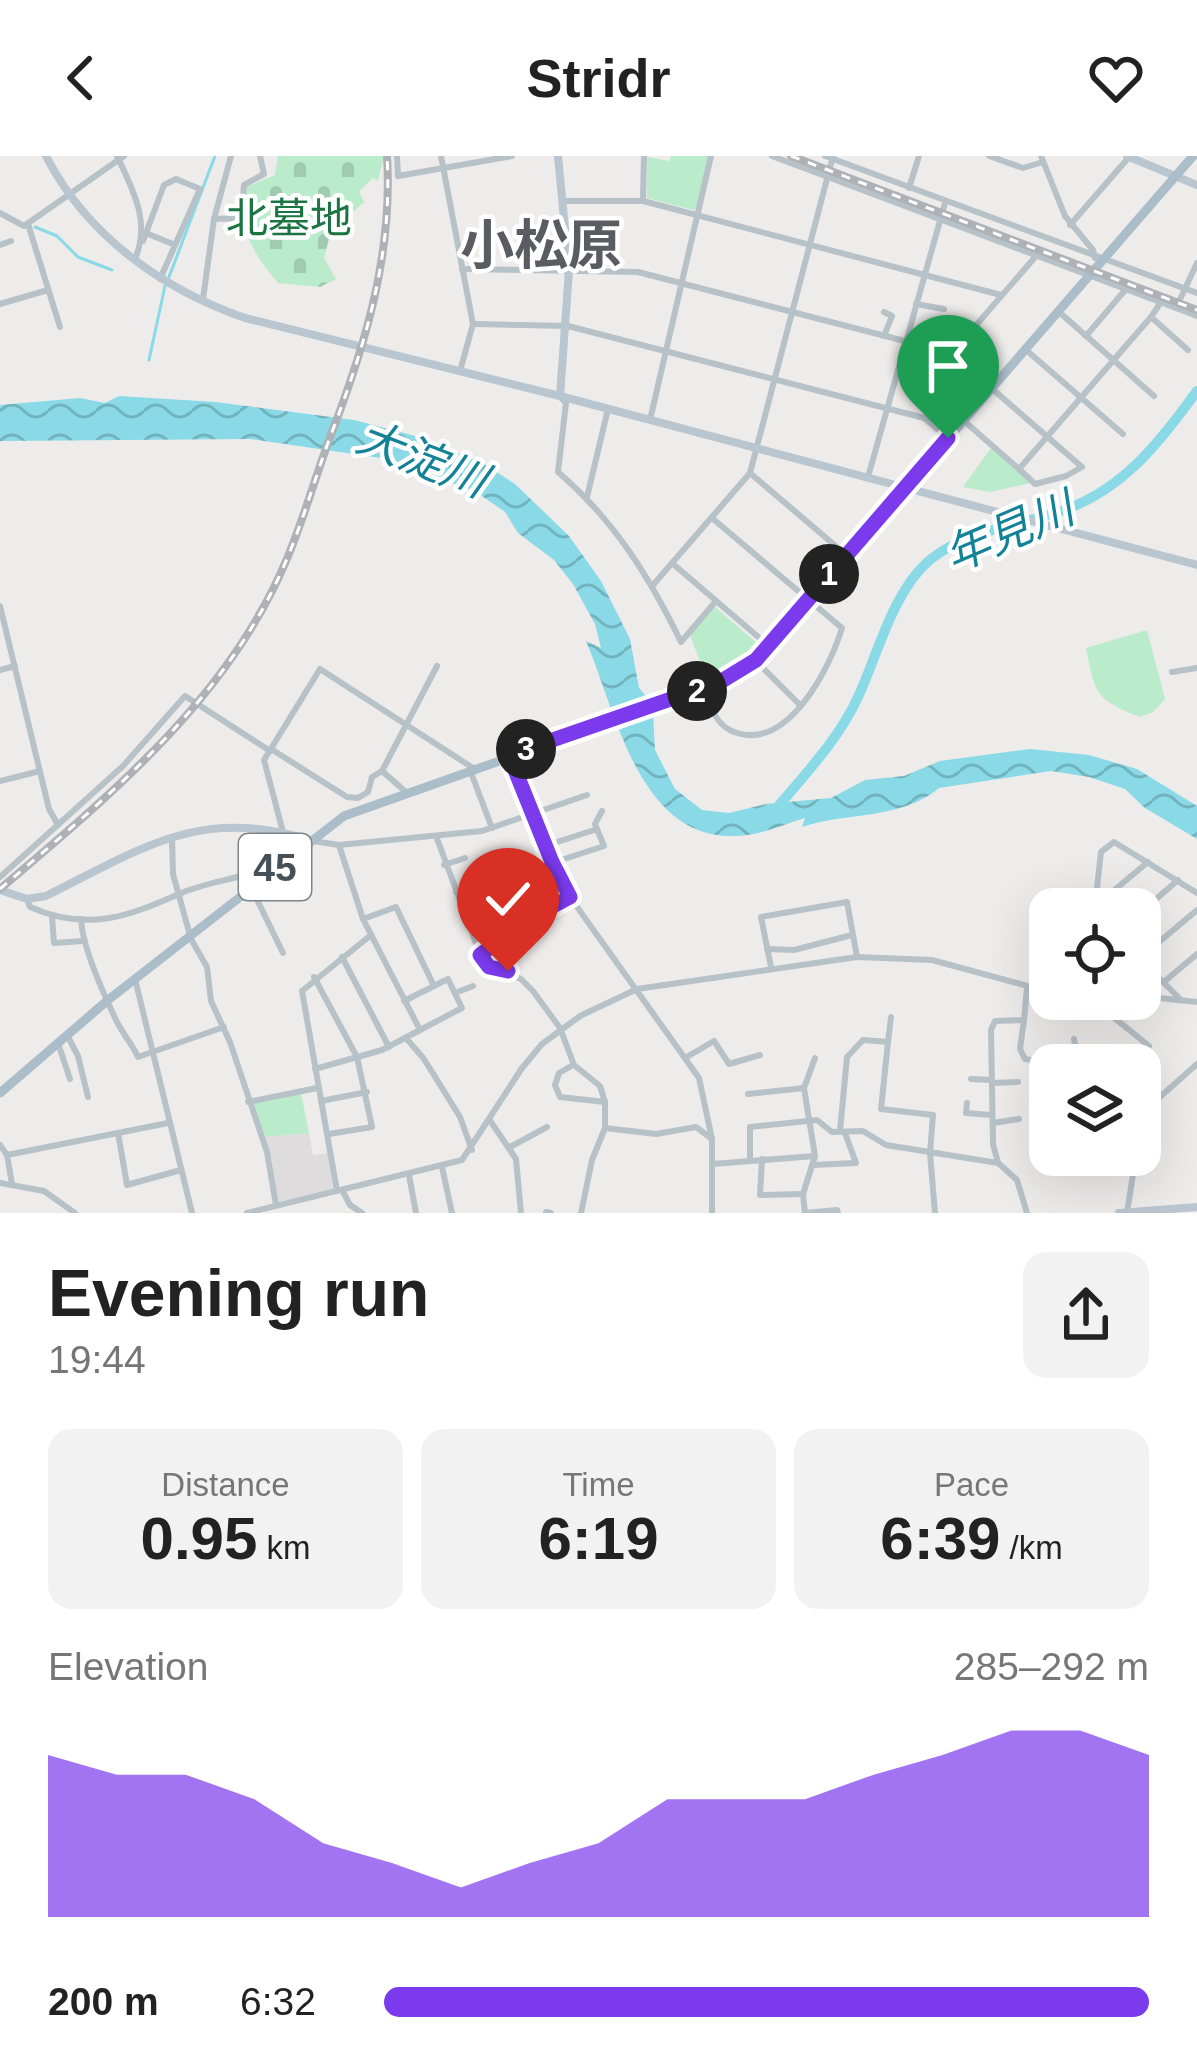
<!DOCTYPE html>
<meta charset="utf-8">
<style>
:root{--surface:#fff;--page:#f2f2f2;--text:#222;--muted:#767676;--accent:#7c3aed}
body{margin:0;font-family:Arial,"Noto Sans JP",sans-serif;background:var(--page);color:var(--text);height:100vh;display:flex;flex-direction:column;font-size:45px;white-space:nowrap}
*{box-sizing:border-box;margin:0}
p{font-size:39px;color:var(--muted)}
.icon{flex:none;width:66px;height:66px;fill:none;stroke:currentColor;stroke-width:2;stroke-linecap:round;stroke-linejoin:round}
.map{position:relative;height:1057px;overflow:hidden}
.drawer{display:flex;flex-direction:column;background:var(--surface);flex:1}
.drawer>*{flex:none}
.controls{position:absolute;left:1029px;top:732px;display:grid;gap:24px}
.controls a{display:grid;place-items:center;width:132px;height:132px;border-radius:24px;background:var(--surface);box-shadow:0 12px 48px #0002;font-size:60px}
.pin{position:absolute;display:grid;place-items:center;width:102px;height:102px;color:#fff;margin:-123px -51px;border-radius:50% 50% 50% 0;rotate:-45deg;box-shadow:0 0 12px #0007}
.pin .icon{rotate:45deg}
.km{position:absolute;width:60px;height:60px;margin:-30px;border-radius:50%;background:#222;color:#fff;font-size:33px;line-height:60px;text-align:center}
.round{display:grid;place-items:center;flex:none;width:126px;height:126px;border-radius:24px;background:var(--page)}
.head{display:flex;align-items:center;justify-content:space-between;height:204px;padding:0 48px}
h1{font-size:66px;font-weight:800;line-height:90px}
.metrics{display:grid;grid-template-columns:repeat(3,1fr);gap:18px;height:204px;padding:12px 48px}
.metrics div{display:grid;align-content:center;border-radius:24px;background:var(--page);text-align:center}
.metrics b{font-size:60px;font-weight:800}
.metrics small{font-size:33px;font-weight:400}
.metrics p{font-size:33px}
.chart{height:336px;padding:24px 48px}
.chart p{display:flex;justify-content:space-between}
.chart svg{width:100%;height:216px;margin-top:12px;fill:var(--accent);opacity:.7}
ul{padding:0 48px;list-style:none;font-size:39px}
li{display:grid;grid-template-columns:192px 144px 1fr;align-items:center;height:90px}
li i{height:30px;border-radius:15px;background:var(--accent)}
header{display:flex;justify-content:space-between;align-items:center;height:156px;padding:0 48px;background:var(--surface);font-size:54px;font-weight:800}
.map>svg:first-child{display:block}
.education{fill:#dfdcdd}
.cemetery{fill:url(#cemetery-stones)}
.park{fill:#baebca}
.water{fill:url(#water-waves)}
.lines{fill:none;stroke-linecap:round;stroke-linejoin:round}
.stream{stroke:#89d9e6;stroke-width:3}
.river{stroke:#89d9e6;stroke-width:10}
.street{stroke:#b7c1c8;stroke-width:6}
.secondary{stroke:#b9c5cf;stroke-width:8}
.primary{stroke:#acbdca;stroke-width:9}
.rail-casing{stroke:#aeb1b6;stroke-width:8}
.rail{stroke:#fff;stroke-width:3;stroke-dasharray:9;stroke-linecap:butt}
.route-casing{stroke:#fff;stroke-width:24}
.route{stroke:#7c3aed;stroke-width:15}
.labels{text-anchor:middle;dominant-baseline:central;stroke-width:9;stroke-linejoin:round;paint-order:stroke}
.shield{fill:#fff;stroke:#7d848a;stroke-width:3}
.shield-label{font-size:39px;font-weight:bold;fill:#455058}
.park-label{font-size:42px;fill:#1b7442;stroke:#fff}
.water-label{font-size:45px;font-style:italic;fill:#138296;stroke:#fff}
.district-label{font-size:54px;font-weight:bold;fill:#595c60;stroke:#fff}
</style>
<header><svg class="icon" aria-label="back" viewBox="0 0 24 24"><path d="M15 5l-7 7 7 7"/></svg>Stridr<svg class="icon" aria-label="heart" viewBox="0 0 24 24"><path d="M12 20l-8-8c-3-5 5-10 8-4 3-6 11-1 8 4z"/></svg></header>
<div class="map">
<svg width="1197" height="1057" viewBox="0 0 1197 1057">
<defs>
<pattern id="cemetery-stones" width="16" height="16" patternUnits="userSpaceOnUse" patternTransform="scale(3)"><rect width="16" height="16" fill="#baebca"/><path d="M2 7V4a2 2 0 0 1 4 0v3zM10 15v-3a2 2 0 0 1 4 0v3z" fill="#a1cbb0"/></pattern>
<pattern id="water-waves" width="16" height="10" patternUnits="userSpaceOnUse" patternTransform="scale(3)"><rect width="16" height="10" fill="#89d9e6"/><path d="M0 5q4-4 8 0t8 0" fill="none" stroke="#72b2bd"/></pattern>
</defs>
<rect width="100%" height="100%" fill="#eeebeb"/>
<polygon class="education" points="309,977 313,999 329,997 333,1034 278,1046 272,1006 264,981"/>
<path class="cemetery" d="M278 0H384L378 25 373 22 359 35 364 46 331 75 324 102 336 123 320 131 278 127C251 95 239 74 247 31L275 19Z"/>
<g class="park">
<polygon points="671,0 709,0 697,52 693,54 647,42 647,1 669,5"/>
<polygon points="991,292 1031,327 990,336 963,331"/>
<polygon points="715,451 759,489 735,508 705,519 690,479"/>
<path d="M1147 474 1165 543 1153 556 1140 561C1095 543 1095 538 1086 492Z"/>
<polygon points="301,937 309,977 264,981 253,947"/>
</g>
<path class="water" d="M119 240 215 246 354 264 419 281 481 306 515 328 569 380 601 425 630 483 639 532 647 541 653 557 655 594 675 633 702 654 729 657 766 648 831 642 865 624 904 620 940 605 1030 593 1089 599 1137 613 1197 650V683L1145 652 1125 633 1089 621 1051 615 939 632C901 664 846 656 802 671L805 662C781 669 760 680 733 680 638 682 615 552 586 485L601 492 595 468 573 428 554 404 518 377 505 356 475 335 381 302 250 283 0 285V249L80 242 105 247Z"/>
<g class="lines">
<g class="stream">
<polyline points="35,71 57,80 78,101 112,114"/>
<polyline points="169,121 215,0"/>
<polyline points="149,204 165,130"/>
</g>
<path class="river" d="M776 653C806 617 839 583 858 541 878 498 893 434 931 403 965 376 1012 370 1052 358 1119 339 1158 289 1197 235"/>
<g class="street">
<path d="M117 0C133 34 151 66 135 103"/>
<polyline points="397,0 398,20 512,0"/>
<polyline points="441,0 473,168 460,215"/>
<polyline points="772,0 1176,152 1197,107"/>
<polyline points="825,0 1197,137"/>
<polyline points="989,0 1023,12 1043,6"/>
<polyline points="1041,0 1065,60 1093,94 1095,102"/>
<polyline points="909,32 919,0"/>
<polyline points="643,44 644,0"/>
<polyline points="564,45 643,45 1001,139"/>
<polyline points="0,57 24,70 124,0"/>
<polyline points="214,63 241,62 244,29 264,18 260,0"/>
<polyline points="28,68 60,171"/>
<polyline points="1070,69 1130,0"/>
<polyline points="146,77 175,89"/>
<polyline points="143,85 164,29 176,23 200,33 160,123"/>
<polyline points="0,89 11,85"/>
<polyline points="462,113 638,116 951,197 1082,311 1066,320 1035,328 1019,313"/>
<polyline points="203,143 214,63 231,0"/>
<polyline points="1161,146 1151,161 1188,194"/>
<polyline points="0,148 48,134"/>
<polyline points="916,148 944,153"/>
<polyline points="1176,152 1197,160"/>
<polyline points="1058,155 1154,240"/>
<polyline points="884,156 892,160 884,180"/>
<polyline points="473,168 568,170 924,262 948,282"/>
<polyline points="1086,180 1126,133"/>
<polyline points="1025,193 1123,278"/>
<polyline points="952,197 1036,100"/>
<path d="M562 243 566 247 558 316C614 364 649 420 681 486L716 445"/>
<polyline points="650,264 711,0"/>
<polyline points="963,264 1019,313 1151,161"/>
<polyline points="750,317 845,398"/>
<polyline points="868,321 945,47"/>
<polyline points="587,341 608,253"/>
<path d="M712 362 842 472C830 512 789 593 737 577 721 572 712 558 709 542L759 508 801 550"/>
<polyline points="672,407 770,491 771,497 759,508"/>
<polyline points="653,429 750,317 833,0"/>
<polyline points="0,450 49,653 58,669"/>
<polyline points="0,514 15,510"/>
<polyline points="1172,516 1197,512"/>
<polyline points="271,593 347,641 358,642 368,636 372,621 382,615 437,510"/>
<polyline points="511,602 556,716 570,741 699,922 712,983 712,1057"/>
<polyline points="470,614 492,672"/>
<polyline points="382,615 406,636"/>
<polyline points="0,625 40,615"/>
<polyline points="283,676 264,604 320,513 473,612"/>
<polyline points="436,680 483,806 521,823 533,835 560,872 574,909 600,930 605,946 605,972 656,978 696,971 712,983"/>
<polyline points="172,681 173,718 191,783 207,811 211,845 230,886 267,996 276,1049"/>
<polyline points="313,685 339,689 482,675 587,639"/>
<polyline points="545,690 597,673 595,668 602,655"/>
<polyline points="552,707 604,690 597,673"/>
<polyline points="444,709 465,702"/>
<polyline points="0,721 123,610 185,540 270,595"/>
<polyline points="456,736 484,725 490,738"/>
<path d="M27 743 30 751C87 776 127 761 179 738 199 729 224 725 245 719L283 797"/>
<polyline points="1100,746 1148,706"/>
<polyline points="1101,753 1097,732 1101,696 1114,686 1197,737"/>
<polyline points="1140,757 1178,724"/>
<polyline points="52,760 54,787 83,785"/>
<path d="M81 763C82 791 104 839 117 866 123 878 132 888 138 901L224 871"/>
<polyline points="363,763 396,751 434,830 404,845"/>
<polyline points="767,793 794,794 852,779"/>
<polyline points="480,799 525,765 570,741"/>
<polyline points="342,801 389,891"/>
<polyline points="1140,802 1197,754"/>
<polyline points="1141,804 1181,844"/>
<polyline points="771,811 761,761 847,746 857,801"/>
<polyline points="314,821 357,901 372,971 329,978"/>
<polyline points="135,823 192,1057"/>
<polyline points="1165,825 1197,798"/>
<polyline points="1027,832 1024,864 995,865 991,874 993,988 998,1007 1017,1024 1027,1057"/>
<polyline points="455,837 473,830"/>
<polyline points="1140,840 1197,846"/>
<polyline points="1091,843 1149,890 1143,917 1144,945"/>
<polyline points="1024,864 1020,893 1025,903 1031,904"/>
<polyline points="420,874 462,852 448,823 434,830"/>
<polyline points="67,879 78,900 88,941"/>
<polyline points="406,882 424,903 460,961 472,994"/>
<polyline points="1074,883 1079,909"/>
<polyline points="888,886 891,861"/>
<polyline points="58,887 70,923"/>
<polyline points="685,902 714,885 729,908 760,899"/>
<polyline points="815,902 804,932 815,1000 803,1038 805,1057 837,1054 838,1057"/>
<polyline points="573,909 559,917 555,929 560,941 605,946"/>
<polyline points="315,913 382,894 420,874 363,763 339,689"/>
<polyline points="971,923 991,924"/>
<polyline points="992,927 1018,926"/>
<polyline points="748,938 804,932"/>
<polyline points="321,945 367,936"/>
<polyline points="248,946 317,932"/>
<polyline points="967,947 966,957 992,959"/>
<polyline points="1047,954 1050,953"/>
<polyline points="489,963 516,1003 521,1057"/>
<polyline points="993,967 1019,963"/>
<polyline points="840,975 847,901 863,884 888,886 881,953 933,959 930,997 935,1057"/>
<polyline points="118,977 127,1029 181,1014"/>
<polyline points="1140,980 1152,948 1197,908"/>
<polyline points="0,989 7,999 12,1028"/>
<polyline points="510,991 547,971"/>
<polyline points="7,999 168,967"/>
<polyline points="750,1003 750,971 817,964 832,976 863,975 886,989 998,1007"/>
<polyline points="762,1003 760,1039 803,1038"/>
<polyline points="712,1008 815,1000"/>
<polyline points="813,1009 856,1007 845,977"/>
<polyline points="442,1011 452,1057"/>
<polyline points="409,1019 416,1057"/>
<polyline points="0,1027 44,1035 75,1057"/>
<polyline points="342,1034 350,1049 362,1057"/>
<polyline points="337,1035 302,835 371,779"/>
<polyline points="546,1056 551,1057"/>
<polyline points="247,1057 462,1004 522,912 542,888 580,860 637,833 857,801 932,804 1050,836"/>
<polyline points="581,1057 592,1004 605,972"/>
<polyline points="1127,1057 1136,999"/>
</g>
<g class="secondary">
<path d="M46 0C87 80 162 133 245 162L560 240 1197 409"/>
<polyline points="558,0 569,114 560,240"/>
<polyline points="1127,0 1197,29"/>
<path d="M0 734 27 743 46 740C139 694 200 649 309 684"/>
<polyline points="1119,1057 1197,1051"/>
</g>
<polyline class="primary" points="0,937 108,844 344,660 720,527 756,504 1193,0"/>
<defs>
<g id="rail">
<polyline points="791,0 1197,154"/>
<path d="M0 733C110 639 228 543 286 405 304 363 316 318 332 276 366 187 393 97 387 0"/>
</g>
</defs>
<use href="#rail" class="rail-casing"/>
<use href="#rail" class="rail"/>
</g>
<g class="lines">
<defs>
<polyline id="route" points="508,815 489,811 480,799 525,765 570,741 552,706 509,599 720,526 756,504 948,282"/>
</defs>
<use href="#route" class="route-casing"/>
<use href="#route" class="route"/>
</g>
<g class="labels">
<rect class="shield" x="239" y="678" width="72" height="66" rx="9"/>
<g class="shield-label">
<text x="275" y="711">45</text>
</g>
<g class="park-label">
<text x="289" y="62">北墓地</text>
</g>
<g class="water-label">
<text transform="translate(422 303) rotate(21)">大淀川</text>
<text transform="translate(1009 376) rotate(-23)">年見川</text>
</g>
<g class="district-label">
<text x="541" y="89">小松原</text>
</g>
</g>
</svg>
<div class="controls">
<a><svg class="icon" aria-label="locate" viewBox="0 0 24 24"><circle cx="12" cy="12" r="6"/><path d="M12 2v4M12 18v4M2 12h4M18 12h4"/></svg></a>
<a><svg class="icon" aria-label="layers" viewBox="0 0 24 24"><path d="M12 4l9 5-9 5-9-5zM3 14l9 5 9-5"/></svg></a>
</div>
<div class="pin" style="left:948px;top:282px;background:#1e9e55"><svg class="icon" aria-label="arrive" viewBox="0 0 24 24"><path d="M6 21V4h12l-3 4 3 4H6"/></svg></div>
<div class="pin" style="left:508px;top:815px;background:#d93025"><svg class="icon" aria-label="check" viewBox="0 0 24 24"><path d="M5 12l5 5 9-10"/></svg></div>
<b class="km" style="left:829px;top:418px">1</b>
<b class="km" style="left:697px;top:535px">2</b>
<b class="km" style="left:526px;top:593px">3</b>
</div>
<section class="drawer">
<div class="head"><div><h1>Evening run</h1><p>19:44</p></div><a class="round"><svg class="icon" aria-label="share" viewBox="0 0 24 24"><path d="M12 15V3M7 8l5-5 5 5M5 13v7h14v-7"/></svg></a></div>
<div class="metrics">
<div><p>Distance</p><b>0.95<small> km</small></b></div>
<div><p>Time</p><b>6:19</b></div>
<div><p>Pace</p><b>6:39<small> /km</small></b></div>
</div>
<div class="chart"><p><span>Elevation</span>285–292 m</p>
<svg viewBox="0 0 160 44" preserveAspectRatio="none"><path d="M0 44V11L10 15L20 15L30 20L40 29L50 33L60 38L70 33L80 29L90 20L100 20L110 20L120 15L130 11L140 6L150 6L160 11V44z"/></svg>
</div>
<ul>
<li><b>200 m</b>6:32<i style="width:100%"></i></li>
</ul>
</section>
